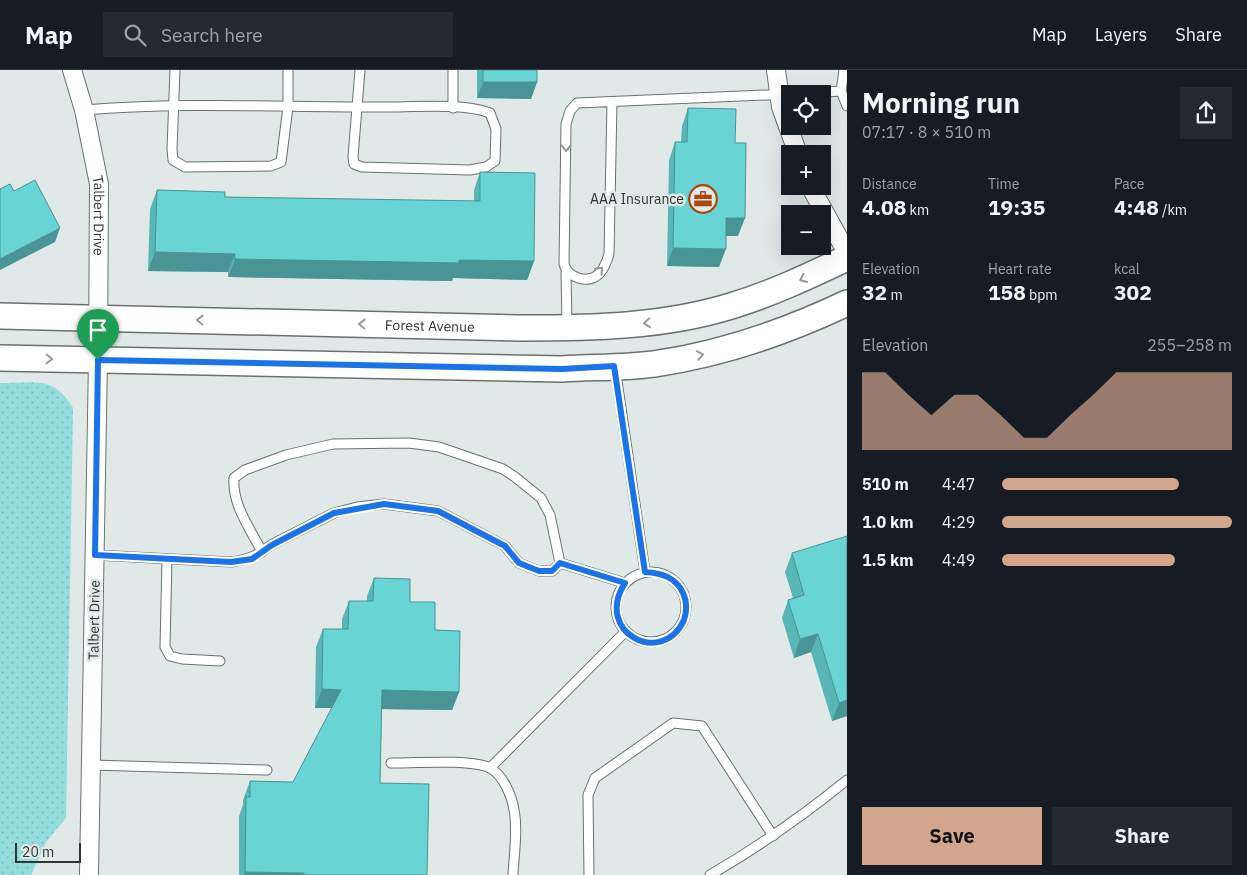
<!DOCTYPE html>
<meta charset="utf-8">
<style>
:root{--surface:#171b24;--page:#242831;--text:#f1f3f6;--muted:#9ea1a6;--line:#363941;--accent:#d1a68c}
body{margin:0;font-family:"IBM Plex Sans",sans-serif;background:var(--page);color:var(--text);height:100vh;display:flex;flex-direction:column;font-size:19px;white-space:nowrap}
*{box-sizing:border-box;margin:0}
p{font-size:16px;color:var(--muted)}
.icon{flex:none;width:28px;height:28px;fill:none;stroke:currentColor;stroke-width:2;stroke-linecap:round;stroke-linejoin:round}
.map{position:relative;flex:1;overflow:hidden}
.panel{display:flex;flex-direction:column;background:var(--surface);width:400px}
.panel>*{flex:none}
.controls{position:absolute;left:781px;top:15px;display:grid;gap:10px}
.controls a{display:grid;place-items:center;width:50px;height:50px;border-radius:0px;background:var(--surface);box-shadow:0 5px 20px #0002;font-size:25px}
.scale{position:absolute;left:15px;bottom:12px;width:66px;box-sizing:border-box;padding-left:5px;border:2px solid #313434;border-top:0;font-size:14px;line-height:18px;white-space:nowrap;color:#313434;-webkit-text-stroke:4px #e1e8e8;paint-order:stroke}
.pin{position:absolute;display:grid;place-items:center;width:42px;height:42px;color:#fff;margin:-51px -21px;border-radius:50% 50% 50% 0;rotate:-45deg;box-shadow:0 0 5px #0007}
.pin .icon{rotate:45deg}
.round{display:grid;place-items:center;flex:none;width:52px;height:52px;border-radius:0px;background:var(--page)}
.head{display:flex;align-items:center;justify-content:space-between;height:85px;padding:0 15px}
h1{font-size:28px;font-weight:800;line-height:38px}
.figures{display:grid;grid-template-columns:repeat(3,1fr);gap:8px;height:85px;padding:5px 15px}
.figures div{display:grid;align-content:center}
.figures b{font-size:21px;font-weight:800}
.figures small{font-size:14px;font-weight:400}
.figures p{font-size:14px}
.chart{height:140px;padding:10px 15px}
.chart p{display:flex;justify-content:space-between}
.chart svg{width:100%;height:90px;margin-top:5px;fill:var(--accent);opacity:.7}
.cta{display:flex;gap:10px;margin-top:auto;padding:10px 15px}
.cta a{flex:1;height:58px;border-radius:0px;background:var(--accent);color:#111;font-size:20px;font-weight:800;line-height:58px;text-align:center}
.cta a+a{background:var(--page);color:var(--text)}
ul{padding:0 15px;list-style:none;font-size:16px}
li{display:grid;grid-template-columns:80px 60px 1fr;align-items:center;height:38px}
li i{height:12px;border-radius:6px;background:var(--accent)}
header{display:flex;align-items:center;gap:30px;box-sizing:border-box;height:70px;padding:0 25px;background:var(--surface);border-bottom:1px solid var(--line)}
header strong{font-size:24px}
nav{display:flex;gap:28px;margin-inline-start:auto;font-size:18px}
.search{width:350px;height:45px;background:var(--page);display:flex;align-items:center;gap:12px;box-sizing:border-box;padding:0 18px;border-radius:0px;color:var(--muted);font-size:19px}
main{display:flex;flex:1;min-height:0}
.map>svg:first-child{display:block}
.grass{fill:url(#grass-dots)}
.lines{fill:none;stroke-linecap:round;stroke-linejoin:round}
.lane-casing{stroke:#6b7171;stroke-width:11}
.street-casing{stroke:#6b7171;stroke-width:20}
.secondary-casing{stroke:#6b7171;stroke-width:28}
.lane{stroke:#fff;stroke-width:9}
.street{stroke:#fff;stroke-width:18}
.secondary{stroke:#fff;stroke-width:25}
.wall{fill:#59b6b6}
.shaded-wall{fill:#499494}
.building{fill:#68d4d4;stroke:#499494}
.oneway{stroke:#989a9a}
.route-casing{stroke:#fff;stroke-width:10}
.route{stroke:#1a73e8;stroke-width:6}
.labels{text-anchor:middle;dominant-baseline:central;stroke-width:5;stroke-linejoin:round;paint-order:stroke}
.poi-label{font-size:14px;fill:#313434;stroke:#e1e8e8;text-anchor:end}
.street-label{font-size:14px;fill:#313434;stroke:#e1e8e8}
</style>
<header>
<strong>Map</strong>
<div class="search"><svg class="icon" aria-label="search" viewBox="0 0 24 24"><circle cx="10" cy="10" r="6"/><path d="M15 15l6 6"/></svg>Search here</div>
<nav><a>Map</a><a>Layers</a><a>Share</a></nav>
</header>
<main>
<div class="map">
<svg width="847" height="805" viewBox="0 0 847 805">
<defs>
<pattern id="grass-dots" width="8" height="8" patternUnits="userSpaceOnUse" patternTransform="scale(1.25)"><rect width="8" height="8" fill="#93dddc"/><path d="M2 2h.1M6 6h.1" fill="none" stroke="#7fbebd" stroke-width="1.8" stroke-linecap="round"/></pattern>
</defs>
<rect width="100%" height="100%" fill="#e1e8e8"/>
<path class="grass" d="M0 313C33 313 54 305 73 338L66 748 46 772 31 805H0Z"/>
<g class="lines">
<defs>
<g id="lane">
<polyline points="175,0 172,79 173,90 185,97 271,96 281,92 288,37 288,0"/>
<polyline points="844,0 841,21 847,36"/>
<polyline points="798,24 841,21"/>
<path d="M612 32 609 184C607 191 605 197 600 203 588 215 568 208 564 194L566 54 570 41 577 33 790 24"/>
<polyline points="453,38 453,0"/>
<path d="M84 40C180 32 276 37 373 37 406 38 460 32 490 43L496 59 495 91 486 97 470 100 362 97 354 94 353 87 360 0"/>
<polyline points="566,202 567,256"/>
<polyline points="615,297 645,502"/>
<path d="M95 485 231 492C250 489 256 486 271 475L334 443 357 437 384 434 438 441 505 476 519 493 539 501H552L560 493 550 445 541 428 515 407 503 399 439 377 409 373 333 374 286 385 245 400 234 408C232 435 250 458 262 482"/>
<polyline points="167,489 165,577 170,586 182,589 220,591"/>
<polyline points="560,493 625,513"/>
<circle cx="651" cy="537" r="35"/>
<path d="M391 693C414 693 471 689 490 698 503 705 512 726 514 740 518 760 514 784 513 805"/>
<polyline points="91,695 267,700"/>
<polyline points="490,698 626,561"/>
<polyline points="589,805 588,725 595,708 673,653 702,656 773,766"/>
<path d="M710 805C758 777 804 745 847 710"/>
</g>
<g id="street">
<path id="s1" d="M72 0 84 40 99 114 98 290 89 803"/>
<polyline points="776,0 781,37 798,84"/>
<polyline points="810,116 847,183"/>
</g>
<g id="secondary">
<path id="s2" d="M0 246 520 258C591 258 663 257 731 236 771 224 809 206 847 188"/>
<path d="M0 288 562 299C592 297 624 298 654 294 722 284 786 262 847 233"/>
</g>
</defs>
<use href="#lane" class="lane-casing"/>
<use href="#street" class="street-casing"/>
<use href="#secondary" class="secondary-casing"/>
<use href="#lane" class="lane"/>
<use href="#street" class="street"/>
<use href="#secondary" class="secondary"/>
</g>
<g class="wall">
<polygon points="477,0 537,0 537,12 531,29 477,28"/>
<polygon points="688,38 735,73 738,166 726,166 719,197 667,196 669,90 675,72 681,72 682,56"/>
<polygon points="480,102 534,191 527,210 453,208 452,211 228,207 228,202 148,201 150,139 157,120 225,127 474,131 474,120"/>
<polygon points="792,483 847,646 832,651 811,582 794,588 782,548 788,530 793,528 785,502"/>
<polygon points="374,508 410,532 435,560 459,622 452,640 382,639 380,713 427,805 239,805 239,746 243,735 243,730 250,711 293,712 332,638 315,638 316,577 323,559 342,559 342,549 349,531 367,531 367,526"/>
</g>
<g class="shaded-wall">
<polygon points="483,12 537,12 531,29 477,28"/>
<polygon points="726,148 745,148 738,166 720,166"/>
<polygon points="60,158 55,172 0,200 0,189"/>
<polygon points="673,178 726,179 719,197 667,196"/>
<polygon points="155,182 235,184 228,202 148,201"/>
<polygon points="235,189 459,190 534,191 527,210 453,208 452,211 228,207"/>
<polygon points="818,564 811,582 794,588 800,569"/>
<polygon points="322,619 341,620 334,638 315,638"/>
<polygon points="382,620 459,622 452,640 375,639"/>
<polygon points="847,630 847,646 832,651 839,633"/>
<polygon points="245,802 304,803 303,805 244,805"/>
</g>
<g class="building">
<rect x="483" y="0" width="54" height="12"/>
<polygon points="688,38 736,39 735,73 746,73 745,148 726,148 726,179 673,178 675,72 687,72"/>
<polygon points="480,102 535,103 534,191 459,190 459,193 235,189 235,184 155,182 157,120 225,122 225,127 480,131"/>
<polygon points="35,110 60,158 0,189 0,119 10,114 14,121"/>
<polygon points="847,466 847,630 839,633 818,564 800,569 788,530 804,525 792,483"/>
<polygon points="374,508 410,509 410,532 435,532 435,560 460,561 459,622 382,620 380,713 429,714 427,805 304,805 304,803 245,802 246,727 250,727 250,711 293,712 341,620 322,619 323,559 348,559 349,531 373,531"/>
</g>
<defs><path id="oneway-chevron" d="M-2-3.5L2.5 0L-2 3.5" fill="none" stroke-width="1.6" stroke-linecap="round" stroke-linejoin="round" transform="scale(1.25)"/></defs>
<g class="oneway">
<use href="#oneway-chevron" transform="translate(566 78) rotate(91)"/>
<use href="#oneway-chevron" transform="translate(600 200) rotate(-47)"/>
<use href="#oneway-chevron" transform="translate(803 209) rotate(155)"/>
<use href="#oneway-chevron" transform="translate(200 250) rotate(-179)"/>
<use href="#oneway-chevron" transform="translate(647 253) rotate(175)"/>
<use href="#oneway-chevron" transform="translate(362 254) rotate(-179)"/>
<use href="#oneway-chevron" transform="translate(700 285) rotate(-11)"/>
<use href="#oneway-chevron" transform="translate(49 289) rotate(1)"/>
</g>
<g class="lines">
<defs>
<path id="route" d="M98 290 562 299 614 296 645 502C661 503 676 507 683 523 687 531 687 542 684 550 662 598 593 562 625 513L560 493 552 501H539L519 493 505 476 438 441 384 434 334 443 272 475 252 489 231 492 95 485Z"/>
</defs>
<use href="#route" class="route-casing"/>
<use href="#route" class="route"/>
</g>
<defs>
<symbol id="office-ring" viewBox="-11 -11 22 22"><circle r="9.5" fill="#e1e8e8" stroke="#aa470a" stroke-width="1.5"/><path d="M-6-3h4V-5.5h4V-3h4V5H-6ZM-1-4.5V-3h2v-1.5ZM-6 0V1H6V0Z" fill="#aa470a"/></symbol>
</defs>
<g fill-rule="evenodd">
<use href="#office-ring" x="687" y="113" width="32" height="32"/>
</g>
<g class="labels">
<g class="poi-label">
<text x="684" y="129">AAA Insurance</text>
</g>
<g class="street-label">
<text stroke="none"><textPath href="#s1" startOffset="149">Talbert Drive</textPath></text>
<text stroke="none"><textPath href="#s2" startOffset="430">Forest Avenue</textPath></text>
<text transform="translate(94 550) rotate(-89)">Talbert Drive</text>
</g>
</g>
</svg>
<div class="controls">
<a><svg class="icon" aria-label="locate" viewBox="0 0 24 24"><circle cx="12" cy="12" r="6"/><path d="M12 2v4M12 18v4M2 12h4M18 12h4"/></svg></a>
<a>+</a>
<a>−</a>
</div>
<div class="scale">20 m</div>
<div class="pin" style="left:98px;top:290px;background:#1e9e55"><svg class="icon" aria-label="arrive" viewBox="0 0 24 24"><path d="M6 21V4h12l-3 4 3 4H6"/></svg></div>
</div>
<section class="panel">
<div class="head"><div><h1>Morning run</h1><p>07:17 · 8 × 510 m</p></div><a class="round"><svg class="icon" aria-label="share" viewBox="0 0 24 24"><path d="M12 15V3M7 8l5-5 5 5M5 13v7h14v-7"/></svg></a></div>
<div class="figures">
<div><p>Distance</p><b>4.08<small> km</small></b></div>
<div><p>Time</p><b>19:35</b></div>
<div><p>Pace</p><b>4:48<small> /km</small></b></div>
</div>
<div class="figures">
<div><p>Elevation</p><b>32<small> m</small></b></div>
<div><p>Heart rate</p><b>158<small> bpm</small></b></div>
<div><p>kcal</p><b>302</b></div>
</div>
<div class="chart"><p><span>Elevation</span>255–258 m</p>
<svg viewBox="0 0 160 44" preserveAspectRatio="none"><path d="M0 44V6L10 6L20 17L30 27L40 17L50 17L60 27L70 38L80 38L90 27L100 17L110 6L120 6L130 6L140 6L150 6L160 6V44z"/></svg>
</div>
<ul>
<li><b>510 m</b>4:47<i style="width:77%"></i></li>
<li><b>1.0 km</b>4:29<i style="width:100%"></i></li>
<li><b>1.5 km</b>4:49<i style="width:75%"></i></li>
</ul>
<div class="cta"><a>Save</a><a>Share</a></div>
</section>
</main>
